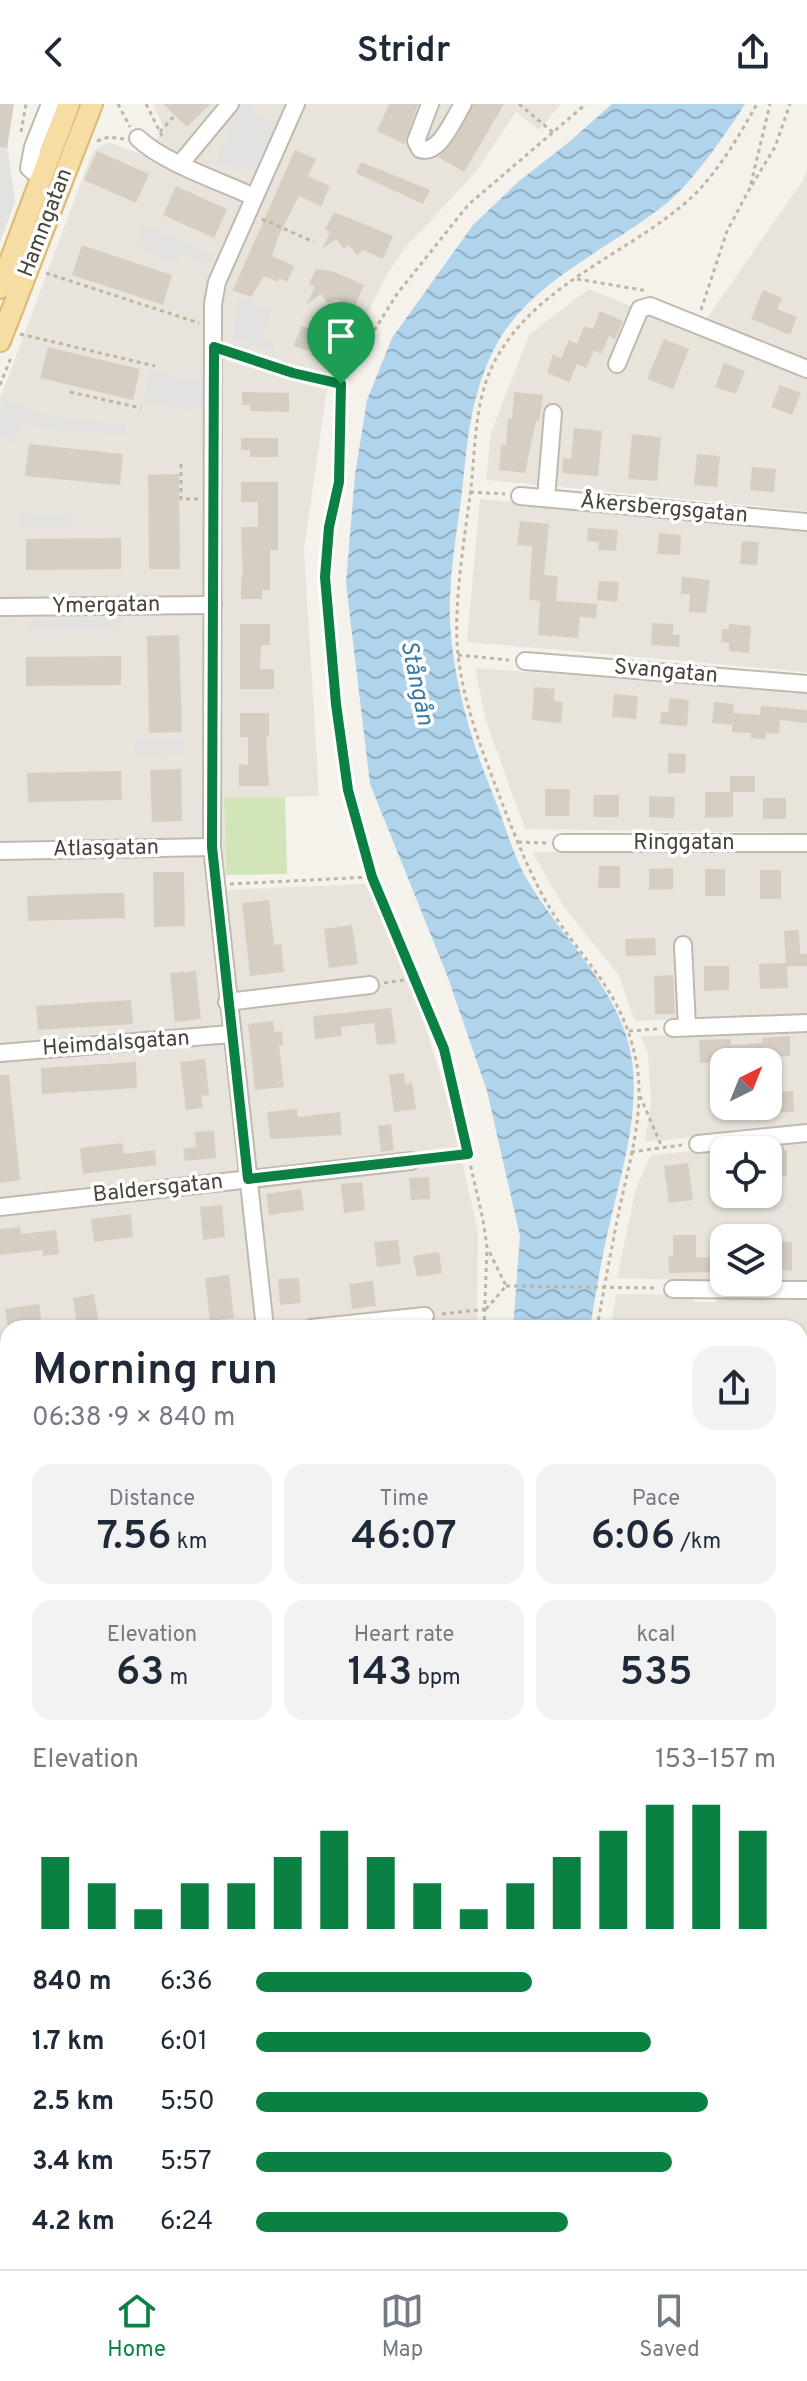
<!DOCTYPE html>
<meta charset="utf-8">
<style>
:root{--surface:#fff;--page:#f2f2f3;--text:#1f2937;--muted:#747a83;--line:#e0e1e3;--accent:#0b8043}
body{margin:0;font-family:Overpass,sans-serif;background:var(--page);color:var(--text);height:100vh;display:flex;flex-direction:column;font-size:30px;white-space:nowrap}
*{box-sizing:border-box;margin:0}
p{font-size:26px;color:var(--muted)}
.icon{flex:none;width:44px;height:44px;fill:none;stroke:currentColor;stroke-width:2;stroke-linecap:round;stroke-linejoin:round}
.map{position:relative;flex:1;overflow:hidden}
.side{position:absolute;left:0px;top:1216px;width:808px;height:950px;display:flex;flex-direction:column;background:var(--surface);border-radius:24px 24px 0 0;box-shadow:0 2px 6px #0004}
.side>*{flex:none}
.needle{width:52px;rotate:43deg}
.tools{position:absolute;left:710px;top:944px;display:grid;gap:16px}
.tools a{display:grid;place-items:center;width:72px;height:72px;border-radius:16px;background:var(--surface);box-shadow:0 2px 6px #0004;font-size:40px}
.pin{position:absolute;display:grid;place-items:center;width:68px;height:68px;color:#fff;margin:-82px -34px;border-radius:50% 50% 50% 0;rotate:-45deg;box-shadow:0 0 8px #0007}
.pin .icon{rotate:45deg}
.round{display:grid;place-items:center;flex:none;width:84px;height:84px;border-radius:24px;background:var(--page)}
.summary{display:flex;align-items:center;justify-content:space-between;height:136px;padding:0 32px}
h1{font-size:44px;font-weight:600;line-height:60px}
.metrics{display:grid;grid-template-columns:repeat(3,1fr);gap:12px;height:136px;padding:8px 32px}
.metrics div{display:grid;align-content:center;border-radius:20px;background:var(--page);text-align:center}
.metrics b{font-size:40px;font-weight:600}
.metrics small{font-size:22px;font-weight:400}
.metrics p{font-size:22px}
.chart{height:224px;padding:16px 32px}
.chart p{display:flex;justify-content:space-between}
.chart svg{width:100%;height:144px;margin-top:8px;stroke:var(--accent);stroke-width:6}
ul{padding:0 32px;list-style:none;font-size:26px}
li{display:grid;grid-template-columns:128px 96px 1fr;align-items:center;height:60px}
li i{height:20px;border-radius:10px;background:var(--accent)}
header{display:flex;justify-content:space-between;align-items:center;height:104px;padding:0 32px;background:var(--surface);font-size:36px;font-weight:600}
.tabs{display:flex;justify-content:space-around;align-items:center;height:112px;border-top:2px solid var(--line);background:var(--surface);font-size:22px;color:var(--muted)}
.tabs a{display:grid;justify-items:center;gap:4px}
.tabs .selected{color:var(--accent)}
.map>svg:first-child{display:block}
.residential{fill:#e8e4db;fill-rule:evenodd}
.green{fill:#d2e5b9}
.forest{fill:url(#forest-crowns)}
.parking{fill:#e4e2e0}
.water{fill:url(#water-waves)}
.building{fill:#d6cec3}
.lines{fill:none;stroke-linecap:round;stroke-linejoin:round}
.minor-casing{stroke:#c0b9af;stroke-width:20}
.major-casing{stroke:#dbb974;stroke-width:24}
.path{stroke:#c0b5a2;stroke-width:3;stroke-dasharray:4 4;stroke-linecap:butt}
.minor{stroke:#fff;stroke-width:16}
.major{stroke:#f6dda4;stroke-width:20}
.route-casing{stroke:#fff;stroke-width:16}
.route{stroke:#0b8043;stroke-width:10}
.labels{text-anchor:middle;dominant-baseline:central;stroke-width:7;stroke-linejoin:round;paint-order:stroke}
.street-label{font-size:22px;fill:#49433a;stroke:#fff}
.water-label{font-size:24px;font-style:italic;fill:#397aa5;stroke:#fff}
</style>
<header><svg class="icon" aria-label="back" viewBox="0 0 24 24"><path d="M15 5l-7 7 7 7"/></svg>Stridr<svg class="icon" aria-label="share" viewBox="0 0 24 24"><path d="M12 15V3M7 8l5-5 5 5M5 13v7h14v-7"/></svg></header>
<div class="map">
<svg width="807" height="2165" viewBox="0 0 807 2165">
<defs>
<pattern id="forest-crowns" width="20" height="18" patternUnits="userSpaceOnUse" patternTransform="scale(2)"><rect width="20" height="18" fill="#d2e5b9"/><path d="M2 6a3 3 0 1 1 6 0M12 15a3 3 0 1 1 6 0" fill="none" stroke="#b6c6a0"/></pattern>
<pattern id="water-waves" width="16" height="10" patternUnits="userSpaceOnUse" patternTransform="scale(2)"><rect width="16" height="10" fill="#afd4eb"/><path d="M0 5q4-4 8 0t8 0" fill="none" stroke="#90aebf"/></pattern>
</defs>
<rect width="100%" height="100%" fill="#f5f2ec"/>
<g class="residential">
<polygon points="153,0 561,0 539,26 516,8 475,69 405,144 386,172 339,269 329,271 304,445 319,692 224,695 226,786 366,780 414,886 449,999 478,1128 477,1224 8,1224 8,1865 0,1858 0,295 90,54 96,45 108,38 141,50 165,27"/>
<polygon points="807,65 807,258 705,217 802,78"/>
<polygon points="588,185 807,272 807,407 486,376 491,329 529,231"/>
<polygon points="480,395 807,424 807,568 467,538"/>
<polygon points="475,564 807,589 807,729 525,725 486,617"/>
<polygon points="532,748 807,749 807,910 635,917 618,870 564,803"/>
<path d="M807 925V1020L645 1038 651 996 648 951 641 932ZM724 958H768V1002H724Z"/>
<path d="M807 1036V1178L768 1177V1134H724V1177L617 1174 636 1084 651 1051ZM724 1046H768V1090H724Z"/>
<polygon points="616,1190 693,1191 694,1198 716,1198 717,1191 807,1192 807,1355 800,1355 800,1224 611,1224"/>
<rect x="800" y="1369" width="7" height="163"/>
<rect x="800" y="1555" width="7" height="163"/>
<rect x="800" y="1732" width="7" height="142"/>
<polygon points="246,2158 516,2158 515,2165 248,2165"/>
</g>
<g class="green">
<polygon points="285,693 287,770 226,771 224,694"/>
<polygon points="800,1874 807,1874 807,2005 800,1994"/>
</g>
<polygon class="forest" points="0,1992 8,1999 8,2158 135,2158 139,2165 0,2165"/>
<g class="parking">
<polygon points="241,0 254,0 251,8 276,19 256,66 245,62 242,68 216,57"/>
<polygon points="0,37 7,38 15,98 0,138"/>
<polygon points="143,120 213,151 208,162 181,149 176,160 134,141"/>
<polygon points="238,195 272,206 263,233 276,237 272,248 232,235"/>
<polygon points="150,267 189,275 206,275 206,306 189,306 143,298"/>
<polygon points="6,295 40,310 101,319 126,319 126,330 55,327 25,318 12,339 0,332 0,306"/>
<polygon points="72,409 72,422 20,422 20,410"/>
<polygon points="125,514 115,524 24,526 36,515"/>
<polygon points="184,634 184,649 135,652 134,636"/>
</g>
<g class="water">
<path d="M612 0H745C728 27 692 79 668 98 611 145 528 177 494 245 470 294 468 334 462 387 457 429 448 475 450 519 454 585 474 645 499 706 508 730 515 756 528 777 562 835 622 887 632 957 639 1010 623 1063 611 1114 602 1151 596 1187 590 1224H513L520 1132 487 987 447 871 370 680 346 479 355 371 367 296 392 234 473 121 518 78 569 38Z"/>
<polygon points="800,2073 807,2074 807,2165 656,2165 659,2158 800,2158"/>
</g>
<g class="building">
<polygon points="0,0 14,0 7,44 0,43"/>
<polygon points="163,0 210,0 187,23"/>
<polygon points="389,0 418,0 404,40 377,27"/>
<polygon points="474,0 504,0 464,68 438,53 454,36"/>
<polygon points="295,46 316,55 308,72 330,82 321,102 299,92 278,133 272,152 294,162 287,178 279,174 278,178 264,172 251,193 233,186"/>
<polygon points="97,47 149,70 136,99 84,76"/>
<polygon points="361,58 430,86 423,100 356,69"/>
<polygon points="176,82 227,105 214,134 163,111"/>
<polygon points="334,108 393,132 383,155 363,146 357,151 349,141 344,145 336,135 323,144 330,128 325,126"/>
<polygon points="82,141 172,171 163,201 72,171"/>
<polygon points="316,165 335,168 364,181 354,204 335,195 328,200 321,190 307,200 315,182 309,180"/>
<polygon points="763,186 782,194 777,205 797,213 790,231 751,215"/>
<polygon points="600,207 623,217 615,235 609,232 601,250 594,246 586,264 577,260 569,278 547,269 553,250 561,254 569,236 577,240 584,222 593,225"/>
<polygon points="302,222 335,234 327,253 293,242"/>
<polygon points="664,235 689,245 673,285 647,275"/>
<polygon points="48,243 140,265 133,296 40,274"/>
<polygon points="724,259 745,267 736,290 715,283"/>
<polygon points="780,281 801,289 792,311 771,303"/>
<polygon points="242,288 289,289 289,308 250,307 250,301 242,301"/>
<polygon points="514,288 543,291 541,306 539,317 536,317 525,369 499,366 501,340 506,341 508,315 512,315"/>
<polygon points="574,324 602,327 598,372 562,369 563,354 571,355"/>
<polygon points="632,330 661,333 657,377 628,375"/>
<polygon points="241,334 278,334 278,353 250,353 250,346 241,346"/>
<polygon points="29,340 123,350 120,381 25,372"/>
<polygon points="697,350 720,352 717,383 694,381"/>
<polygon points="752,363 776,365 774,388 750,386"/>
<polygon points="179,370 180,465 149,465 148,371"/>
<polygon points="241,378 278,378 278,446 270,446 270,486 262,486 262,495 241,495 241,473 243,473 241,423 258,423 258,398 241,398"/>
<polygon points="520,417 549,420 544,471 558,472 556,497 597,500 596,514 580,513 578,534 538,531 540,497 529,496 532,442 517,441"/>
<polygon points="588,424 618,426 616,447 598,446 599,438 587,437"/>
<polygon points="659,429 681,431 680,451 657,450"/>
<polygon points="121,434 121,465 26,466 26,435"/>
<polygon points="742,437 759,438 757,461 740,460"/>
<polygon points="682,473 710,476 706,509 689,508 690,490 681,490"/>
<polygon points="599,477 619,478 617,498 597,496"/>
<polygon points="652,519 673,520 673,531 680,531 679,543 651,541"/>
<polygon points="240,520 270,520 270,541 261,541 260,565 274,565 274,585 240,585"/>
<polygon points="729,520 751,522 749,549 729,547 729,539 721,538 722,525 729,525"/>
<polygon points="179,531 182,628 149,629 147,532"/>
<polygon points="121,552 121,581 26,582 26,553"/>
<polygon points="534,583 555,585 554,597 563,598 561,619 532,616"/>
<polygon points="614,590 638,592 636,615 612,613"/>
<polygon points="670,594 689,596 687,622 660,620 661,608 668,608"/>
<polygon points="714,598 734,600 732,621 712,619"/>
<polygon points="761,602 807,606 807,619 780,616 779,630 766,629 765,635 751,634 751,629 732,628 733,609 760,611"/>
<polygon points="240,609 269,609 269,633 266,633 269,682 239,682 239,660 248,661 248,633 240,633"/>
<polygon points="668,649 686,650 685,669 668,669"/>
<polygon points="181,665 182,717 152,718 150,666"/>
<polygon points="121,667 122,696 28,698 27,669"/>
<polygon points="730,672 755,672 755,688 733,688 733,713 705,714 705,688 730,688"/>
<polygon points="545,685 570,685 569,712 545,712"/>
<polygon points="594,691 619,691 619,713 593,713"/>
<polygon points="649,692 675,693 674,714 649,713"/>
<rect x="763" y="694" width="23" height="21"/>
<polygon points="599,762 620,762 620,784 598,784"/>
<polygon points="673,764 673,785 649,786 649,765"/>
<rect x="705" y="765" width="20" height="27"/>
<rect x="760" y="766" width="21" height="29"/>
<polygon points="153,768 184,768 185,822 154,823"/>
<polygon points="108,789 124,789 125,814 28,817 27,792"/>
<polygon points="269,796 274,841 281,840 284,868 250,872 242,799"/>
<polygon points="352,821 358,860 329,864 324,825"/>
<polygon points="799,826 800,850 807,850 807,862 787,862 788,884 760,885 759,860 786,859 784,827"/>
<polygon points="655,834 656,851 626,852 625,835"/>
<polygon points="704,862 729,862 729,886 704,887"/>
<polygon points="196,867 201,915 175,918 170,869"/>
<polygon points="673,871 675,910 655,910 654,872"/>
<polygon points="131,896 133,920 38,926 36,902"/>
<polygon points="391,904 396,939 377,941 374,919 341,923 342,932 315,935 313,912"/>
<polygon points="273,917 274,928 282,927 283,941 279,941 284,983 255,986 248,920"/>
<polygon points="790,932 790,952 747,953 747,958 700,959 699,936 731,935 731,941 762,939 762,934"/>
<polygon points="205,955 209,991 201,992 203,1004 186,1006 180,958"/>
<polygon points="136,958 137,984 42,990 41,964"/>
<polygon points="404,969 405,980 412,979 416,1005 394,1008 389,971"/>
<polygon points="0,971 9,971 20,1076 0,1079"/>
<polygon points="793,987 794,1008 768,1009 768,988"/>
<polygon points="297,1005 298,1013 340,1008 342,1031 270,1035 267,1008"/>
<polygon points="391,1020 394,1046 381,1048 378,1022"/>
<polygon points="214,1027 216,1054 185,1057 183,1045 196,1043 195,1028"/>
<polygon points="122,1039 124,1050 155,1046 156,1061 83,1070 80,1044"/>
<polygon points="784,1042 784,1046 787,1046 787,1072 769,1074 768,1044"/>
<polygon points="688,1059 693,1096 669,1099 664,1062"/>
<polygon points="429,1073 430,1095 411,1096 409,1074"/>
<polygon points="362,1078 365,1106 344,1109 341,1080"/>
<polygon points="301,1085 304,1106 269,1111 266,1090"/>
<polygon points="222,1101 225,1133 203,1136 200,1103"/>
<polygon points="131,1110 133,1133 94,1138 91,1115"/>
<polygon points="20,1123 21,1130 56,1126 59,1150 43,1152 43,1146 0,1151 0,1125"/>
<polygon points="673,1131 696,1131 696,1153 717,1154 717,1168 669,1169 668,1153 673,1152"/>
<polygon points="398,1136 401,1160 377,1163 374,1138"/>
<polygon points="775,1137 792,1138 792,1167 768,1164 768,1150 775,1150"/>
<polygon points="439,1148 442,1169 417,1173 413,1152"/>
<polygon points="229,1171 234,1214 210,1217 205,1174"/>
<polygon points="299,1174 301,1199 280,1201 278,1175"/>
<polygon points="373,1177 376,1202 352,1205 349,1180"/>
<polygon points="94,1190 99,1219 77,1222 73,1194"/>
<polygon points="39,1200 42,1221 8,1224 5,1205"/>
</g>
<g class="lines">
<defs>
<g id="minor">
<path d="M430 0 416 37 420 45C439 52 454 14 463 0"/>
<path d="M138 34C162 58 222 78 254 93"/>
<polyline points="181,59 230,0"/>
<polyline points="40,73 29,64 33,43 50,0"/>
<polyline points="617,260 640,205 650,202 807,265"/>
<polyline points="520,392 807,418"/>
<polyline points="546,394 553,309"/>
<polyline points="0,503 213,501"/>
<polyline points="525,557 807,580"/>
<polyline points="562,739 807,739"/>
<polyline points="0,747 212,743"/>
<polyline points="683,841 687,923"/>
<polyline points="227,898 370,881"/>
<polyline points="673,924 807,919"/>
<polyline points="0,949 231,930"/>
<polyline points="698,1040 807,1029"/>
<polyline points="0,1103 411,1057"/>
<polyline points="673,1185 807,1186"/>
<polyline points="265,1224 212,743 213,200 217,178 296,0"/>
<polyline points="311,1224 425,1212"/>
<polyline points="0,1342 8,1384"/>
<polyline points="800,1363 807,1363"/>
<polyline points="0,1409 8,1406"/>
<polyline points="0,1539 8,1537"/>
<polyline points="800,1544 807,1544"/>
<polyline points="800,1725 807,1725"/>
<polyline points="800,1791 807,1814"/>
<polyline points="0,1869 8,1877"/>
<polyline points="259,2158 261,2165"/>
<polyline points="416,2158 418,2165"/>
</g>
<g id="major">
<polyline points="0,184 69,0"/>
<polyline points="0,237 92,0"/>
<polyline points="0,1918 8,1927"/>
<polyline points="0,1956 8,1966"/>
<polyline points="151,2158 155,2165"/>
<polyline points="178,2158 182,2165"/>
</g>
</defs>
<use href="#minor" class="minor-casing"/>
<use href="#major" class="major-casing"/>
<g class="path">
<polyline points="118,0 130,23"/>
<polyline points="146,0 162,32"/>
<polyline points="519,0 555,30"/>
<polyline points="21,28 26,0"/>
<polyline points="160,28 175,11"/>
<polyline points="97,37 109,33 124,35"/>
<polyline points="752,81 775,43 790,0"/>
<polyline points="262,115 314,138"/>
<polyline points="46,169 199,219"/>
<polyline points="577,175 648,187"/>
<polyline points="701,206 727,127 750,84 770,0"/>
<polyline points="20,230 155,262"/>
<polyline points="229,248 293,269 341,280"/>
<polyline points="0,281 12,251"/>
<polyline points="70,288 141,304"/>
<polyline points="181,360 181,395 198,395"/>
<polyline points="470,388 505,390"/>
<polyline points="458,551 509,556"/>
<polyline points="518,738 546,739"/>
<polyline points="230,780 370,773"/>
<polyline points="384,879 416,874"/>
<polyline points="629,927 657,925"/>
<polyline points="640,992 662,1043"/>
<polyline points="631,1048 682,1041"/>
<polyline points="424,1055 468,1050"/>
<polyline points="506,1182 658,1184"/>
<polyline points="486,1205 506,1182 488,1145"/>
<polyline points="442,1210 486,1205"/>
<polyline points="484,1224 487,1143 483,1116 444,945 372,773 348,686 336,600 325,473 329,423 339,378 341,280 397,190 468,101 586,0"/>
<path d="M597 1224C604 1185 611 1146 619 1107 629 1058 646 1006 636 956 620 880 578 855 544 794 528 765 516 734 504 704 484 651 460 595 457 537 455 488 465 432 471 384 475 346 475 302 490 267 526 187 613 157 678 105 712 79 736 37 757 0"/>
<polyline points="800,1901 807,1905"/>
<polyline points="800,2000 807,1977"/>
<polyline points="800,2003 807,2013"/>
<polyline points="0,2021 8,2030"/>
<polyline points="804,2057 807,2056"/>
<polyline points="111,2158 116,2165"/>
<polyline points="549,2165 550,2158"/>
</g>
<use href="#minor" class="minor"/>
<use href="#major" class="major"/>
</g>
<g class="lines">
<defs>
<polygon id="route" points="214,243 293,269 341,280 339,378 329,423 325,473 336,600 348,686 372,773 444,945 468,1050 248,1075 212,743"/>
</defs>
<use href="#route" class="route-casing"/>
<use href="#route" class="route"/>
</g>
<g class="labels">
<g class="street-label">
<text transform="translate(46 119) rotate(-69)">Hamngatan</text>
<text transform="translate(664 405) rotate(5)">Åkersbergsgatan</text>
<text transform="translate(106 502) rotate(-1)">Ymergatan</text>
<text transform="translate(666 568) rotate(5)">Svangatan</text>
<text x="684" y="739">Ringgatan</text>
<text transform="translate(106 745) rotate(-1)">Atlasgatan</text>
<text transform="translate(116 940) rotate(-4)">Heimdalsgatan</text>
<text transform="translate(158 1085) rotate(-6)">Baldersgatan</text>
</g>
<g class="water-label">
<text transform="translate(416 579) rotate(78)">Stångån</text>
</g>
</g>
</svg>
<div class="tools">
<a><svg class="needle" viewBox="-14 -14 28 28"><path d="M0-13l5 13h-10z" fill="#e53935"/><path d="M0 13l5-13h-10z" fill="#747a83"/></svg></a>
<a><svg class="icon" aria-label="locate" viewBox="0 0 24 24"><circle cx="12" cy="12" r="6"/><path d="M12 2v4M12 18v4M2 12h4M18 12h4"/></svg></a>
<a><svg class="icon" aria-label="layers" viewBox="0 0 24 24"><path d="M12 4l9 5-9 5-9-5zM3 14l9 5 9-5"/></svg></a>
</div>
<div class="pin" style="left:341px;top:280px;background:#1e9e55"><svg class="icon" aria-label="arrive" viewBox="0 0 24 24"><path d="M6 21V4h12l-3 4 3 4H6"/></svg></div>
<section class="side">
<div class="summary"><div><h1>Morning run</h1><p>06:38 · 9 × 840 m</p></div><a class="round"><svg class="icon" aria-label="share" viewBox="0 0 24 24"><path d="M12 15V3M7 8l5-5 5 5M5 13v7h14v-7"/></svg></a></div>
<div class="metrics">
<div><p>Distance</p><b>7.56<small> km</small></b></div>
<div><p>Time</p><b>46:07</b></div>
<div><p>Pace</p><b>6:06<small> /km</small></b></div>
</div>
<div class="metrics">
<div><p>Elevation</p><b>63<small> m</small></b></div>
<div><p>Heart rate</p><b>143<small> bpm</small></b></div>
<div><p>kcal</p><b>535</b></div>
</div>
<div class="chart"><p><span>Elevation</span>153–157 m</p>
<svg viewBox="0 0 160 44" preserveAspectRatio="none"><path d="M5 44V22M15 44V30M25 44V38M35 44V30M45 44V30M55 44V22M65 44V14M75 44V22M85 44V30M95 44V38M105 44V30M115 44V22M125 44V14M135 44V6M145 44V6M155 44V14"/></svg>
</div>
<ul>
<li><b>840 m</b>6:36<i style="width:53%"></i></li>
<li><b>1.7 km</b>6:01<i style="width:76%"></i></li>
<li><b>2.5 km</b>5:50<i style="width:87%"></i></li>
<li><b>3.4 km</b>5:57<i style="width:80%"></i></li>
<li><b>4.2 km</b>6:24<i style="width:60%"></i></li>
</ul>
</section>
</div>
<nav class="tabs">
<a class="selected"><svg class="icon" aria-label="home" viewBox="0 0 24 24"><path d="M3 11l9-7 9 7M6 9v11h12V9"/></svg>Home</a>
<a><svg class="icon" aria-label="map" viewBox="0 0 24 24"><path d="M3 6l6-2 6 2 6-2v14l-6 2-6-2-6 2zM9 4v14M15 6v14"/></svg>Map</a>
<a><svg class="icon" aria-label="saved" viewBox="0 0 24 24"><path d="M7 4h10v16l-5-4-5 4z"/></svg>Saved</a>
</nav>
